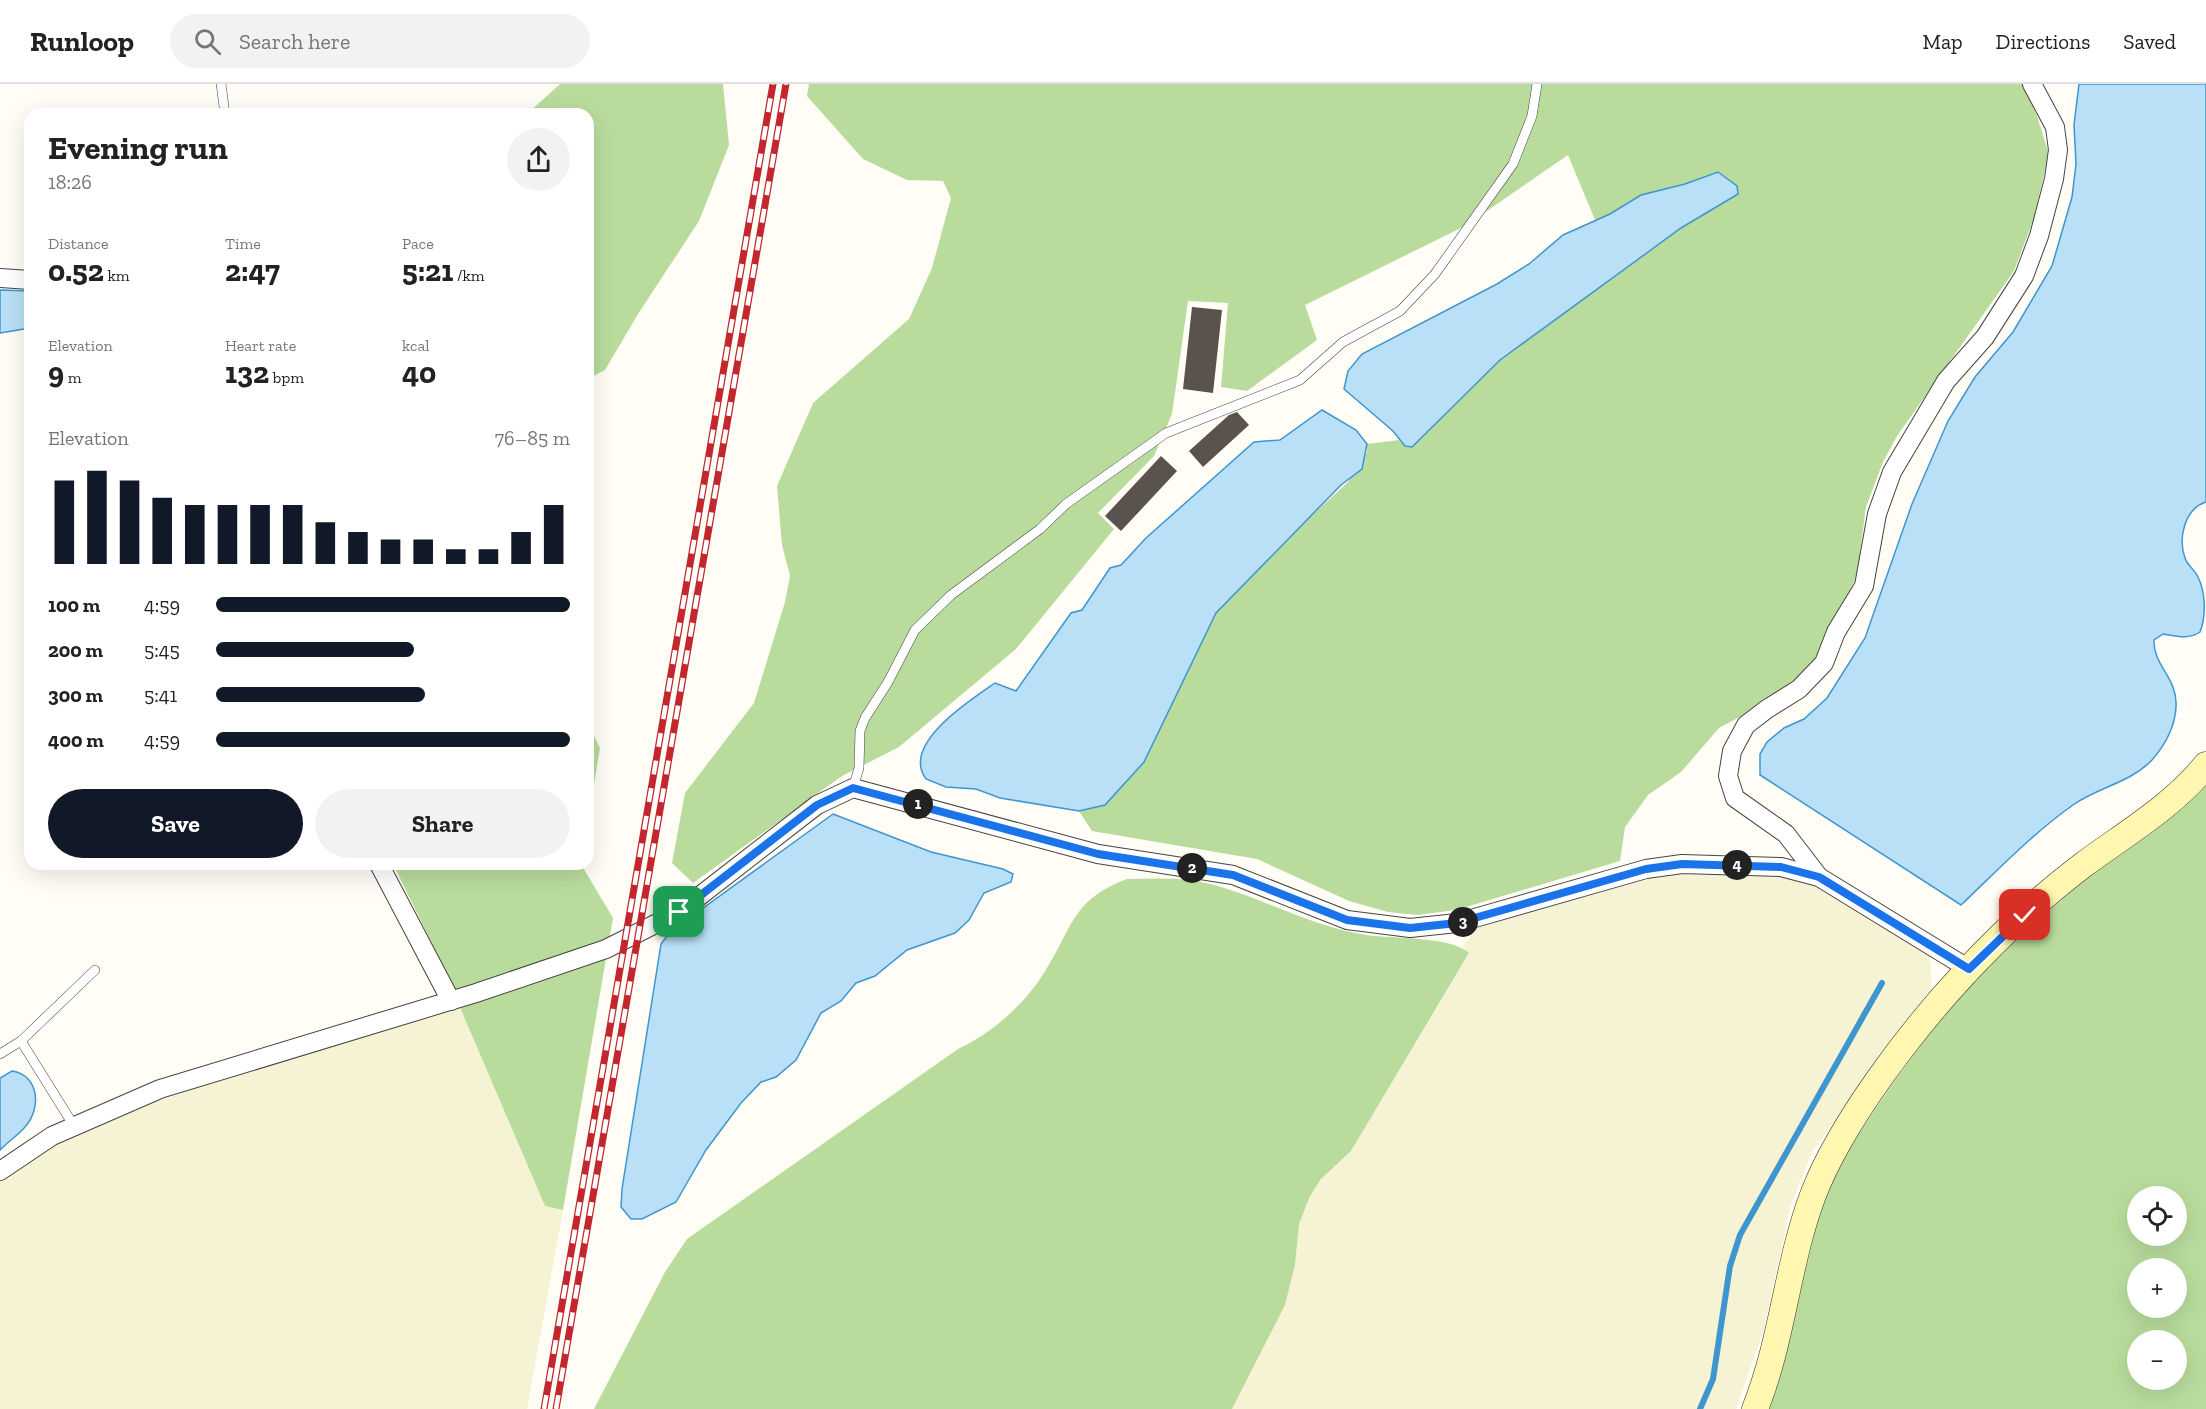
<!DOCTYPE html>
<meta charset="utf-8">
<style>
:root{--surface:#fff;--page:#f2f2f2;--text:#222;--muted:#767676;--line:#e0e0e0;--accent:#111827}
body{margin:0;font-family:"Zilla Slab",serif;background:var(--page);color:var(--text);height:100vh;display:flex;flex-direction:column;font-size:22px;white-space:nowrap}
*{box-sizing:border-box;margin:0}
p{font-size:20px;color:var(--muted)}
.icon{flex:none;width:33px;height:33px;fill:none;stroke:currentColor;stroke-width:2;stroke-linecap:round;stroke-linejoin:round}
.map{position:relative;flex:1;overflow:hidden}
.details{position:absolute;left:24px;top:24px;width:570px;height:762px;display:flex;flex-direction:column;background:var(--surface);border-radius:18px;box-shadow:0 6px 24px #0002}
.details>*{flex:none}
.tools{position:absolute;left:2127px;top:1102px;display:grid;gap:12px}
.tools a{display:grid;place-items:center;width:60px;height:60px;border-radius:50%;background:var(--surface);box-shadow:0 6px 24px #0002;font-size:30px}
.pin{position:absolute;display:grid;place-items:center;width:51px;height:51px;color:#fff;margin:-26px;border-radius:12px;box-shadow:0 3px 9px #0006}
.km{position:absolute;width:30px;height:30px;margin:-15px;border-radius:50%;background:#222;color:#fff;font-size:16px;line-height:30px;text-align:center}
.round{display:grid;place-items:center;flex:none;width:63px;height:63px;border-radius:32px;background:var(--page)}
.summary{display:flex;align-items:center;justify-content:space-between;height:102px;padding:0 24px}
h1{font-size:33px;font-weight:700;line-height:45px}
.figures{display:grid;grid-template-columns:repeat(3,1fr);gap:9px;height:102px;padding:6px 24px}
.figures div{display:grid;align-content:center}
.figures b{font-size:30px;font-weight:700}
.figures small{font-size:16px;font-weight:400}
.figures p{font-size:16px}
.chart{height:168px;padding:12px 24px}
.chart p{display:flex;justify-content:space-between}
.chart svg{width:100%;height:108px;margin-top:6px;stroke:var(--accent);stroke-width:6}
.button{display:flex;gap:12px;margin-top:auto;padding:12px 24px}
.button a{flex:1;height:69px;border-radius:36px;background:var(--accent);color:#fff;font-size:24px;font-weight:700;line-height:69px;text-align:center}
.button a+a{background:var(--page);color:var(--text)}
ul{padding:0 24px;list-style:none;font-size:20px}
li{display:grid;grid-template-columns:96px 72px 1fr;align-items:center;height:45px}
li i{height:15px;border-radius:8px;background:var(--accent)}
header{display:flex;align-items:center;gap:36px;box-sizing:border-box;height:84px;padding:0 30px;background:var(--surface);border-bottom:2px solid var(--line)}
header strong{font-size:28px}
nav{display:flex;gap:33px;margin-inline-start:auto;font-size:21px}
.search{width:420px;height:54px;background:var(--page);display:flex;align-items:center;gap:15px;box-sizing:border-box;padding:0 21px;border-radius:33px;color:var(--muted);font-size:22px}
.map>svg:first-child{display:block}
.farmland{fill:#f6f3d4}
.forest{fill:#b9dc9c;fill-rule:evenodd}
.water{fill:#b9e0f7;stroke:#3f96cf;stroke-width:1.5}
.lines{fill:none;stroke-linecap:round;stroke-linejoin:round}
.stream{stroke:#3f96cf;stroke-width:6}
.building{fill:#5a524d}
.lane-casing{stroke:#444;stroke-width:10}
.street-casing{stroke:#444;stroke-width:20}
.secondary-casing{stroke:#333;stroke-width:27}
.lane{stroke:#fff;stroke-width:9}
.street{stroke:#fff;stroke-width:18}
.secondary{stroke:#fff6b0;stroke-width:26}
.rail-casing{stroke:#c4262e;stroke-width:7}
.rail{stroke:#fff;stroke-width:4.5;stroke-dasharray:14;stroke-linecap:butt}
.route-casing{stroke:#fff;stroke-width:12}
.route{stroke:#1a73e8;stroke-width:8}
</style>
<header>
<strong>Runloop</strong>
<div class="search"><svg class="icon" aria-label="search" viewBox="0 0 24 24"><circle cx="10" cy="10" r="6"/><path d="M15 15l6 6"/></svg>Search here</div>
<nav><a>Map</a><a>Directions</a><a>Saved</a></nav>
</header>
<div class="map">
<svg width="2206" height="1325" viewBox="0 0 2206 1325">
<rect width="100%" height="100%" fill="#fffdf5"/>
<g class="farmland">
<polygon points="1718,786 1751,786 1805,797 1823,805 1930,871 1932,903 1812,1068 1791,1121 1764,1245 1736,1325 1232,1325 1285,1221 1295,1181 1299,1140 1310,1112 1321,1095 1351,1067 1469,870 1462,863 1478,842 1628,797"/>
<polygon points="460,923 545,1122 563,1126 527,1325 0,1325 0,1093 72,1048 270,978"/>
</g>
<g class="forest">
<polygon points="560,0 723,0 729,61 699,137 638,230 605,286 588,295 588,30 527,30"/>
<polygon points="809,0 2022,0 2037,32 2049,70 2033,137 2014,187 1897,352 1883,378 1866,423 1857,491 1821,569 1803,591 1762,621 1719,644 1681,688 1648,711 1625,743 1620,777 1456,826 1417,831 1388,828 1349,817 1257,775 1092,747 1079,727 1105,721 1144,678 1216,529 1294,448 1348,398 1367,368 1367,360 1399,356 1405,362 1412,363 1500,276 1681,144 1738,110 1736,101 1719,88 1595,136 1568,71 1465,142 1305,221 1317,256 1247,307 1221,303 1228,219 1188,217 1172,330 1154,372 1098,429 1114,445 1016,565 899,663 842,692 693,799 672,779 685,709 754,619 785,518 790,492 782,461 777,402 813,319 909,235 932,184 951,114 943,97 907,96 863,75 807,12"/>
<polygon points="588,639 600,664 588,736"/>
<path d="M2206 700V1325H1768C1796 1258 1799 1184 1825 1116 1839 1079 1861 1046 1883 1014 1910 975 1939 934 1972 900 2043 825 2125 763 2206 700ZM2138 1113H2176V1152H2138ZM2138 1185H2176V1224H2138ZM2138 1257H2176V1296H2138Z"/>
<polygon points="393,780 581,780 613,834 563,1126 545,1122 438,872"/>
<path d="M1127 795C1151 795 1177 793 1201 798 1258 810 1309 843 1367 851 1394 855 1450 852 1469 869L1351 1067 1321 1095 1310 1112 1299 1140 1295 1181 1285 1221 1232 1325H594L665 1188 687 1155 958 965C992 949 1024 921 1044 889 1073 844 1071 816 1127 795Z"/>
</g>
<g class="water">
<path d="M2079 0H2206V418C2184 425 2178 455 2185 474 2187 481 2195 486 2198 493 2206 509 2206 533 2200 548 2188 556 2176 552 2163 550L2154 556C2153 582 2178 594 2176 623 2175 643 2165 661 2152 676 2130 699 2098 703 2073 721 2032 750 1997 787 1961 821L1760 691V670L1767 658 1784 644 1804 635 1827 614 1865 554 1912 420 1948 337 1975 293 2013 248 2052 182 2072 113 2076 80 2074 41Z"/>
<polygon points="1718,88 1737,102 1738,110 1681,144 1500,276 1412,363 1405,362 1393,347 1344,305 1348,287 1362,270 1497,200 1529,180 1563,151 1610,130 1641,111 1685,100"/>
<polygon points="0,206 30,207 30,244 0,249"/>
<path d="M1322 326 1356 346 1367 360 1362 385 1341 401 1216 529 1144 678 1105 721 1079 727 1000 714 976 705 946 703 926 695C900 660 972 615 995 599L1016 607 1071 529 1082 526 1110 484 1121 481 1146 454 1254 358 1280 356Z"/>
<polygon points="833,730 931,768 1003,785 1013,790 1011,798 984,809 969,836 955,849 907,866 875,892 856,899 841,917 821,929 796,976 776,993 761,998 741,1019 706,1066 676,1118 642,1135 631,1135 621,1123 622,1105 661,860 670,848"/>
<path d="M12 987C39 991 42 1024 25 1043 18 1051 8 1058 0 1066V994Z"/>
</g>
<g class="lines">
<polyline class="stream" points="1700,1325 1713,1295 1730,1182 1740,1151 1882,899"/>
</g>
<g class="building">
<polygon points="1192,223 1222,226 1213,309 1183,305"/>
<polygon points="1237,328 1249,341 1203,383 1189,367 1229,331"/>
<polygon points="1161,372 1177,387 1121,447 1105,432"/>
</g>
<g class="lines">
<defs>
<g id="lane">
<polyline points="221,0 225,30"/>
<polyline points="853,704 859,684 860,647 865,634 888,598 915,546 951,511 1040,445 1066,420 1166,349 1300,296 1343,258 1400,227 1435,190 1513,80 1532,32 1537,0"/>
<polyline points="21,957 74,1042"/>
<polyline points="0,970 21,957 95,886"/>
</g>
<g id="street">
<polyline points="0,194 30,196"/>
<polyline points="379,780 451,917"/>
<polyline points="1819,793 1786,750 1735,714 1728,692 1732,667 1746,641 1767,625 1799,605 1824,579 1836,548 1864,502 1877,430 1892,388 1946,297 1985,253 2024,192 2039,152 2054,95 2058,66 2055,43 2032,0"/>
<polyline points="0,1087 52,1052 160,1005 476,909 606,865 679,828 817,721 853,704 1098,770 1233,791 1347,836 1410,844 1457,839 1646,785 1682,780 1781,783 1819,793 1969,885"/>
</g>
<path id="secondary" d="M1755 1325C1783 1255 1787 1180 1813 1111 1840 1040 1911 947 1963 891 1999 852 2041 813 2083 781 2125 750 2173 722 2206 681"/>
</defs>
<use href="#lane" class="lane-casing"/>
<use href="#street" class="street-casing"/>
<use href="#secondary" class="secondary-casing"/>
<use href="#lane" class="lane"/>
<use href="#street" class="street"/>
<use href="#secondary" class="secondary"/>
<defs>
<g id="rail">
<polyline points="544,1325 773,0"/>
<polyline points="556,1325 786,0"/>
</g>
</defs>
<use href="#rail" class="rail-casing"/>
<use href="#rail" class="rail"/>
</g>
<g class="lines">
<defs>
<polyline id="route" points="679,828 817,721 853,704 1098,770 1233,791 1347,836 1410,844 1457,839 1646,785 1682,780 1781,783 1819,793 1969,885 2025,831"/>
</defs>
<use href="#route" class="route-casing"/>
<use href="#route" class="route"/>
</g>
</svg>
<div class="tools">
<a><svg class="icon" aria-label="locate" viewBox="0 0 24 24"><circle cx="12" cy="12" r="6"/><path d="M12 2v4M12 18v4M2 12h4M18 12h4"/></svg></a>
<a>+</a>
<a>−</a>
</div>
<div class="pin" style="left:679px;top:828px;background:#1e9e55"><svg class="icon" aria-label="arrive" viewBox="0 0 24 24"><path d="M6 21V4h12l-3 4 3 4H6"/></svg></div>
<div class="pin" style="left:2025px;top:831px;background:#d93025"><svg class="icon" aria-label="check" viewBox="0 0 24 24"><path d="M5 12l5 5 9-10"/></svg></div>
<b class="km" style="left:918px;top:720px">1</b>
<b class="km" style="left:1192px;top:784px">2</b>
<b class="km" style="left:1463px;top:838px">3</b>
<b class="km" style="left:1737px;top:781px">4</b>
<section class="details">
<div class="summary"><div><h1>Evening run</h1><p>18:26</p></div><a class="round"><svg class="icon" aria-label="share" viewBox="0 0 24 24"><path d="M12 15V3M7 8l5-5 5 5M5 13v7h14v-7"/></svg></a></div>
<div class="figures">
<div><p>Distance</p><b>0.52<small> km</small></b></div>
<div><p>Time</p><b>2:47</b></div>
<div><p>Pace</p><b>5:21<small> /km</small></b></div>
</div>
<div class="figures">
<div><p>Elevation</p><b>9<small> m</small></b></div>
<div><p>Heart rate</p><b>132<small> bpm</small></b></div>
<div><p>kcal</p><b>40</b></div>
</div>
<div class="chart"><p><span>Elevation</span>76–85 m</p>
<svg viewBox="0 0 160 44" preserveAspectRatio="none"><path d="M5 44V10M15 44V6M25 44V10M35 44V17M45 44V20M55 44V20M65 44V20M75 44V20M85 44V27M95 44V31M105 44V34M115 44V34M125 44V38M135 44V38M145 44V31M155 44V20"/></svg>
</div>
<ul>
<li><b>100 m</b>4:59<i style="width:100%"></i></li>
<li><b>200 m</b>5:45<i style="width:56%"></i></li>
<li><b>300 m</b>5:41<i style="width:59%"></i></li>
<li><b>400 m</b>4:59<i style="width:100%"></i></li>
</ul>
<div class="button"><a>Save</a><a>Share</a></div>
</section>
</div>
